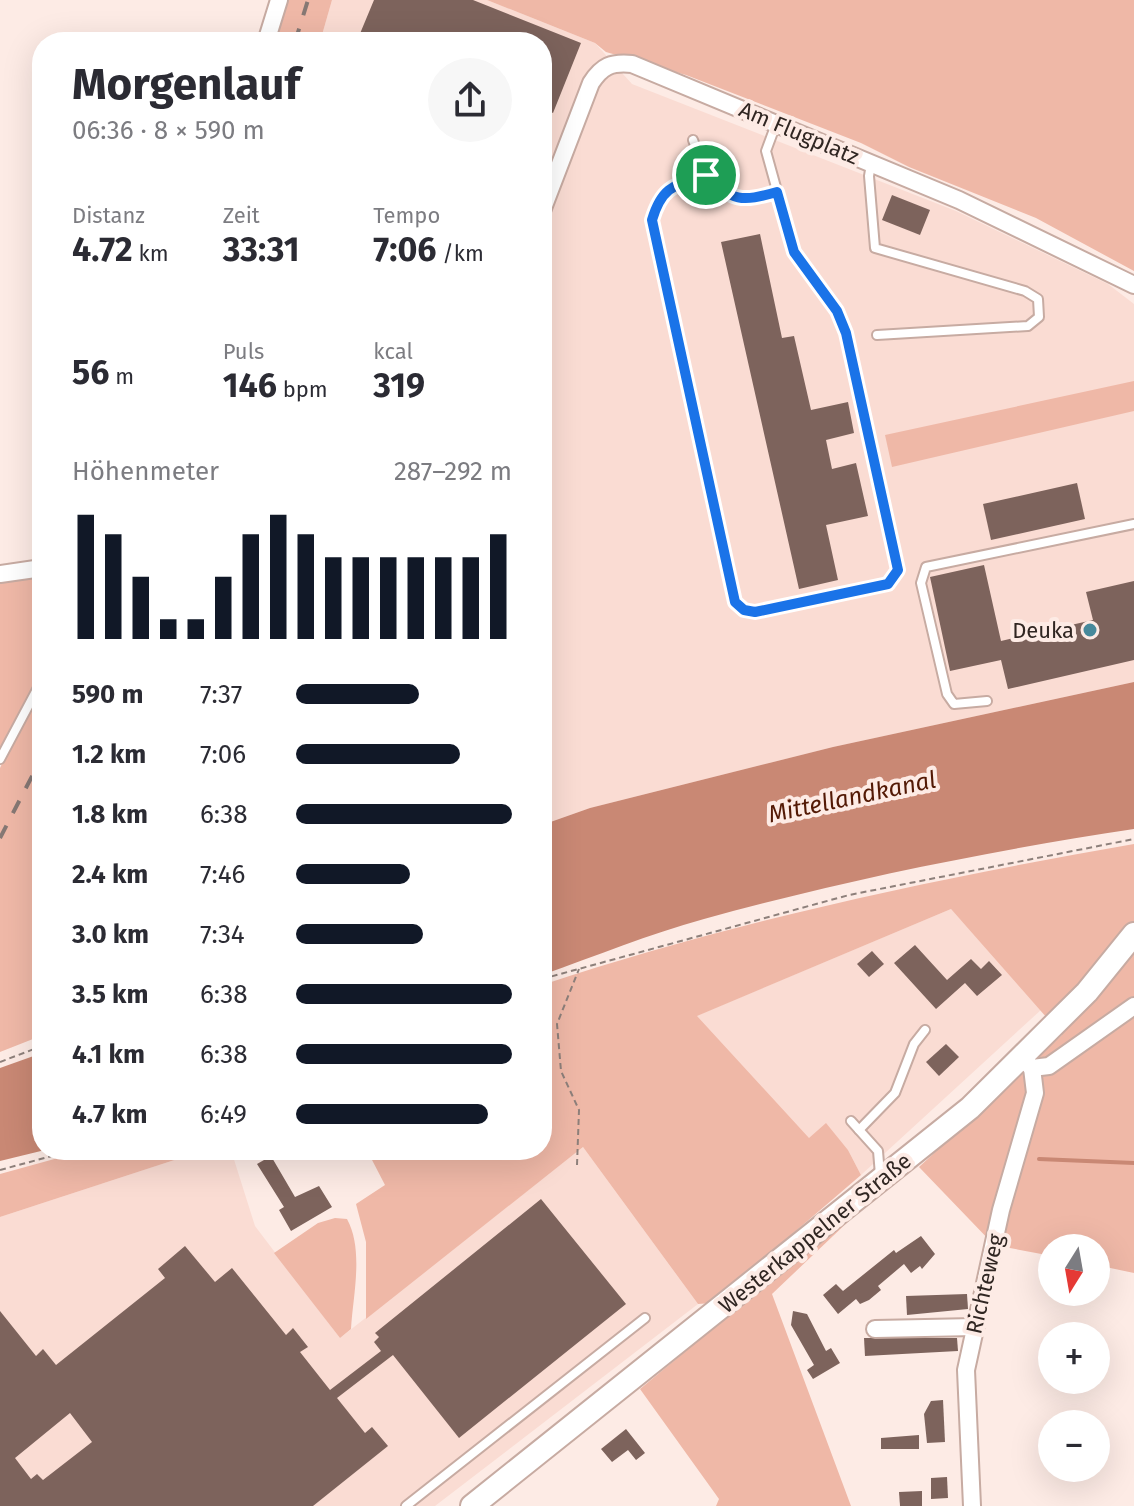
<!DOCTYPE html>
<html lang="de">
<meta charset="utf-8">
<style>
:root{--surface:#fff;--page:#f7f7f7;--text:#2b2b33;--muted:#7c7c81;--accent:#111827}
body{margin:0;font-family:"Fira Sans",sans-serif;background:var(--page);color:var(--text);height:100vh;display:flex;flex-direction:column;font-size:30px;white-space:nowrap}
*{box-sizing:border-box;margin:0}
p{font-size:26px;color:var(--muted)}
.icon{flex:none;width:44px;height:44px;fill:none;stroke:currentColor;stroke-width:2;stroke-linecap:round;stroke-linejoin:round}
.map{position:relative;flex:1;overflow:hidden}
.side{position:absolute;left:32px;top:32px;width:520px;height:1128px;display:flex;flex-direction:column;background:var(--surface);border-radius:32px;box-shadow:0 8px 32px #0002}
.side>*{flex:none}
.needle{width:52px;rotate:191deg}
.controls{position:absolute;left:1038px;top:1234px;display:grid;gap:16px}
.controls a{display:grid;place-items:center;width:72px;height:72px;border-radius:50%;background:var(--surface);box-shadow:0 8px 32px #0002;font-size:40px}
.pin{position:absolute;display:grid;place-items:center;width:68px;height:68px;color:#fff;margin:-34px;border:4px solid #fff;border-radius:50%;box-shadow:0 2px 8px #0007}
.round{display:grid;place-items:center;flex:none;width:84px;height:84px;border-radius:42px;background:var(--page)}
.summary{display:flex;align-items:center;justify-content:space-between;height:136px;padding:0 40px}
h1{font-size:44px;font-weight:700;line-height:60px}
.metrics{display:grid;grid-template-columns:repeat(3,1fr);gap:12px;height:136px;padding:8px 40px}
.metrics div{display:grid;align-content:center}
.metrics b{font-size:34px;font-weight:700}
.metrics small{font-size:22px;font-weight:400}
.metrics p{font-size:22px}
.chart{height:224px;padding:16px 40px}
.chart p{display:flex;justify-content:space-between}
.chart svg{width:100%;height:144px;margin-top:8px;stroke:var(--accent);stroke-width:6}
ul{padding:0 40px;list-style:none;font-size:26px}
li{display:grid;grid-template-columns:128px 96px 1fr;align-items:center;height:60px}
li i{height:20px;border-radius:10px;background:var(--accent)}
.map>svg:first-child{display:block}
.built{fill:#fadcd3}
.green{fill:#efb8a7}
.water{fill:#c98874}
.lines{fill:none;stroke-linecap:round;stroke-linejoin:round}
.stream{stroke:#c98874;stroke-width:4}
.building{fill:#7d635c;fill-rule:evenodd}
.lane-casing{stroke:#c7aba2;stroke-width:12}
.street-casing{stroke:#c7aba2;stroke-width:20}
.secondary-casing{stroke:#c7aba2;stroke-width:26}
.path{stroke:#8e807b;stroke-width:2;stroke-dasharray:6 4;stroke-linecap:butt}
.lane{stroke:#fff;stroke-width:8}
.street{stroke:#fff;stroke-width:16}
.secondary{stroke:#fff;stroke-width:22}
.rail{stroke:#867874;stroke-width:4;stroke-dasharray:14 14;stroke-linecap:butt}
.route-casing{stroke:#fff;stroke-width:16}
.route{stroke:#1a73e8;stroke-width:10}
.poi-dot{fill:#47899b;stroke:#fdebe5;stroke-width:3}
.labels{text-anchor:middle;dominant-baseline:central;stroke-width:8;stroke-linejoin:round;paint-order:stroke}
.street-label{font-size:22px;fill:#302622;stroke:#fdebe5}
.poi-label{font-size:22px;fill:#302622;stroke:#fdebe5;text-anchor:end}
.water-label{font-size:24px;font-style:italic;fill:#531905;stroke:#fdebe5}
</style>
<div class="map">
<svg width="1134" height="1506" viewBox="0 0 1134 1506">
<rect width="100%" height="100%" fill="#fdebe5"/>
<g class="built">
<polygon points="332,0 487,0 595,43 632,84 956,211 1108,284 1134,304 1134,682 833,747 590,808 542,825 542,42 320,42"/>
<polygon points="951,909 1042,1009 861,1175 848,1150 826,1124 809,1139 696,1016"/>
<polygon points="583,1147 698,1304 435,1506 0,1506 0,1217 205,1150 231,1150 255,1226 340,1338"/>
</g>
<g class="green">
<polygon points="279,0 332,0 320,42 266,42"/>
<polygon points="487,0 1134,0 1134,271 1036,218 909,167 861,143 686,75 606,52 595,43"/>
<polygon points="1134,381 1134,411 892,467 885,435"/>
<polygon points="42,568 42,1008 33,1039 0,1052 0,768 6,755 0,755 0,574"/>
<path d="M1134 844V1273L1096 1265V1248H1052V1256L994 1245 919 1167 1062 1035 951 909 697 1016 809 1138 826 1123 848 1150 861 1175 712 1303 698 1304 583 1147 366 1319V1242L356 1204 385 1185 371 1158 366 1159 360 1150H542V985C735 921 934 879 1134 844Z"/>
<polygon points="87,1150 205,1150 0,1217 0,1174"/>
<polygon points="894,1178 772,1294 851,1506 716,1506 719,1499 640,1389"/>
<path d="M335 1218 347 1219C364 1250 353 1295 351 1329L340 1338 274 1253 318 1223Z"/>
</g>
<g class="water">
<path d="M1134 682V829C989 851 845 880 704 919 649 934 596 956 542 975V825L590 808 833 747Z"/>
<polygon points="42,1053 45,1150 0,1161 0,1068"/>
</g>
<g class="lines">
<polyline class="stream" points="1039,1159 1134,1163"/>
</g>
<g class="building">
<polygon points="374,0 473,0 581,43 553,113 542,108 542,42 373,42 359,36"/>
<polygon points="892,195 930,210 920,235 882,220"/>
<polygon points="760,234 782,338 794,336 811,410 848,402 854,433 826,440 832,469 856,463 868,516 826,525 838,580 799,589 721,242"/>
<polygon points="1077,483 1085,519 991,540 983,504"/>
<polygon points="984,565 1001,641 1093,620 1086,592 1134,581 1134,660 1008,689 1001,660 950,671 930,577"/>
<polygon points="915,945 947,980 971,959 981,969 989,961 1002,975 977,996 965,983 936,1009 894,963"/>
<polygon points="872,951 884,964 869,977 857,964"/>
<polygon points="946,1044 959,1057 939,1076 926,1062"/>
<polygon points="271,1156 295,1197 319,1186 332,1207 291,1231 279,1210 284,1207 257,1164"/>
<path d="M541 1199 626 1304 459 1438 393 1355 337 1398 365 1433 372 1427 388 1446 313 1506H0V1311L36 1356 43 1349 56 1365 165 1278 158 1269 185 1246 215 1282 232 1268 286 1335 293 1328 308 1347 300 1352 330 1390 381 1351 374 1342 379 1337 375 1333ZM70 1413 92 1442 43 1480 37 1474 31 1479 15 1458Z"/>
<polygon points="921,1236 935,1254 922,1269 920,1266 911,1273 904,1264 878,1286 881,1290 869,1300 860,1304 856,1299 838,1314 823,1295 836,1284 843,1291 894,1250 896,1253"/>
<polygon points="967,1294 968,1309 907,1315 906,1296"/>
<polygon points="793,1311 807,1314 826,1351 831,1348 840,1363 813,1379 807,1370 814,1365 791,1325"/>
<polygon points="864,1338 957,1338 958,1351 865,1356"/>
<polygon points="943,1400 945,1442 927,1443 924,1414 931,1401"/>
<polygon points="626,1429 645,1453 636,1460 628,1450 612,1462 601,1449"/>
<polygon points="919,1435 919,1449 881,1449 881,1438"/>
<polygon points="947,1477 948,1498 931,1499 931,1478"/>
<polygon points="922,1491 922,1506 900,1506 899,1492"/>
</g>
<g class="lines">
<defs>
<g id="lane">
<path d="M693 140C711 189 722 207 777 192"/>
<polyline points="871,164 869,176 875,248 1025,291 1038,299 1039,317 1028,326 877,335"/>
<path d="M706 175C675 185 662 186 652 220L735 602 744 610 755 612 888 584 898 570 846 333 837 311 794 252 766 151 776 124"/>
<polyline points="987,701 954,704 947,694 921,583 926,567 1134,524"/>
<polyline points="0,759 42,680"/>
<polyline points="851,1121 878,1151 880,1175"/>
<polyline points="859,1130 895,1093 914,1044 925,1030"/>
<polyline points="406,1506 645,1318"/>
</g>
<g id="street">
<polyline points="266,42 279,0"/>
<path d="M542 211 591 83C602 66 611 62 632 64L959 200 1134 285"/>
<polyline points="0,574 42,568"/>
<polyline points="1025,1061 1032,1068 1049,1066 1134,1006"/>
<polyline points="875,1329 975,1327"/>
<polyline points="972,1506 966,1370 1001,1210 1035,1093 1032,1068"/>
</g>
<polyline id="secondary" points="472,1506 970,1108 1087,992 1134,934"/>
</defs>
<use href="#lane" class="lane-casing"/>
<use href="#street" class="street-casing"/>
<use href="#secondary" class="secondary-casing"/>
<g class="path">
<polyline points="542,979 849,895 1134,839"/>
<polyline points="0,1062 42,1046"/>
<polyline points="577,1165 579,1110 561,1071 557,1024 579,969"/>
<polyline points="0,1170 74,1150"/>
</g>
<use href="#lane" class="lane"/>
<use href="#street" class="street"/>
<use href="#secondary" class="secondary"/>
<g class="rail">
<polyline points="295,42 308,0"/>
<polyline points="0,838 42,757"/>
</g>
</g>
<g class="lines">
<defs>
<path id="route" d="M706 175C733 202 741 202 777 192L794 252 837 311 846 333 898 570 888 584 755 612 744 610 735 602 652 220C662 186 675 185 706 175Z"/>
</defs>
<use href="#route" class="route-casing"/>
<use href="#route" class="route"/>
</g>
<circle class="poi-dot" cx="1090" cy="630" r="8"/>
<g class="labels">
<g class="street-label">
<text transform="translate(799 133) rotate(23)">Am Flugplatz</text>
<text transform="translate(815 1233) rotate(-39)">Westerkappelner Straße</text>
<text transform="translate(985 1284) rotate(-77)">Richteweg</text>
</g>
<g class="poi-label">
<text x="1074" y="630">Deuka</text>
</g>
<g class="water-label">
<text transform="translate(852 797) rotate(-12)">Mittellandkanal</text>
</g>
</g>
</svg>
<div class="controls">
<a><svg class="needle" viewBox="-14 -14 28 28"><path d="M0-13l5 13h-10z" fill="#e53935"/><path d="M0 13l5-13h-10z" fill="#7c7c81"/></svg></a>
<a>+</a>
<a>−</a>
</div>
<div class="pin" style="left:706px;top:175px;background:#1e9e55"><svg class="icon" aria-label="arrive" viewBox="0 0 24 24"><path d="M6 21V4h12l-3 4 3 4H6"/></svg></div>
<section class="side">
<div class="summary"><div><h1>Morgenlauf</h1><p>06:36 · 8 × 590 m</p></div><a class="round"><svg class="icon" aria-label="share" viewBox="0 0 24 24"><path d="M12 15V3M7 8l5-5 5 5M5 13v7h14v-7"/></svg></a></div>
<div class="metrics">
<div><p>Distanz</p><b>4.72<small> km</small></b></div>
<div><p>Zeit</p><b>33:31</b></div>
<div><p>Tempo</p><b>7:06<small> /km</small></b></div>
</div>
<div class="metrics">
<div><b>56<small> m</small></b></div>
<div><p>Puls</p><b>146<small> bpm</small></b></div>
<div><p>kcal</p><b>319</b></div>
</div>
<div class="chart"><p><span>Höhenmeter</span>287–292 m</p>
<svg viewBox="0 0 160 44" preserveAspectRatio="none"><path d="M5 44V6M15 44V12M25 44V25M35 44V38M45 44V38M55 44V25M65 44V12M75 44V6M85 44V12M95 44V19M105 44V19M115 44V19M125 44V19M135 44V19M145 44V19M155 44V12"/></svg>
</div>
<ul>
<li><b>590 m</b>7:37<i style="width:57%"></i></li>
<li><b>1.2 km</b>7:06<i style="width:76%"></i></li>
<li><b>1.8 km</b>6:38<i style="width:100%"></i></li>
<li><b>2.4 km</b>7:46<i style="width:53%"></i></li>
<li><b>3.0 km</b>7:34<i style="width:59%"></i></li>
<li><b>3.5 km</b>6:38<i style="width:100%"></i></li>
<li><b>4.1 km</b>6:38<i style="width:100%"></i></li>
<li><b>4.7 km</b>6:49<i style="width:89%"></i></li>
</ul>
</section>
</div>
